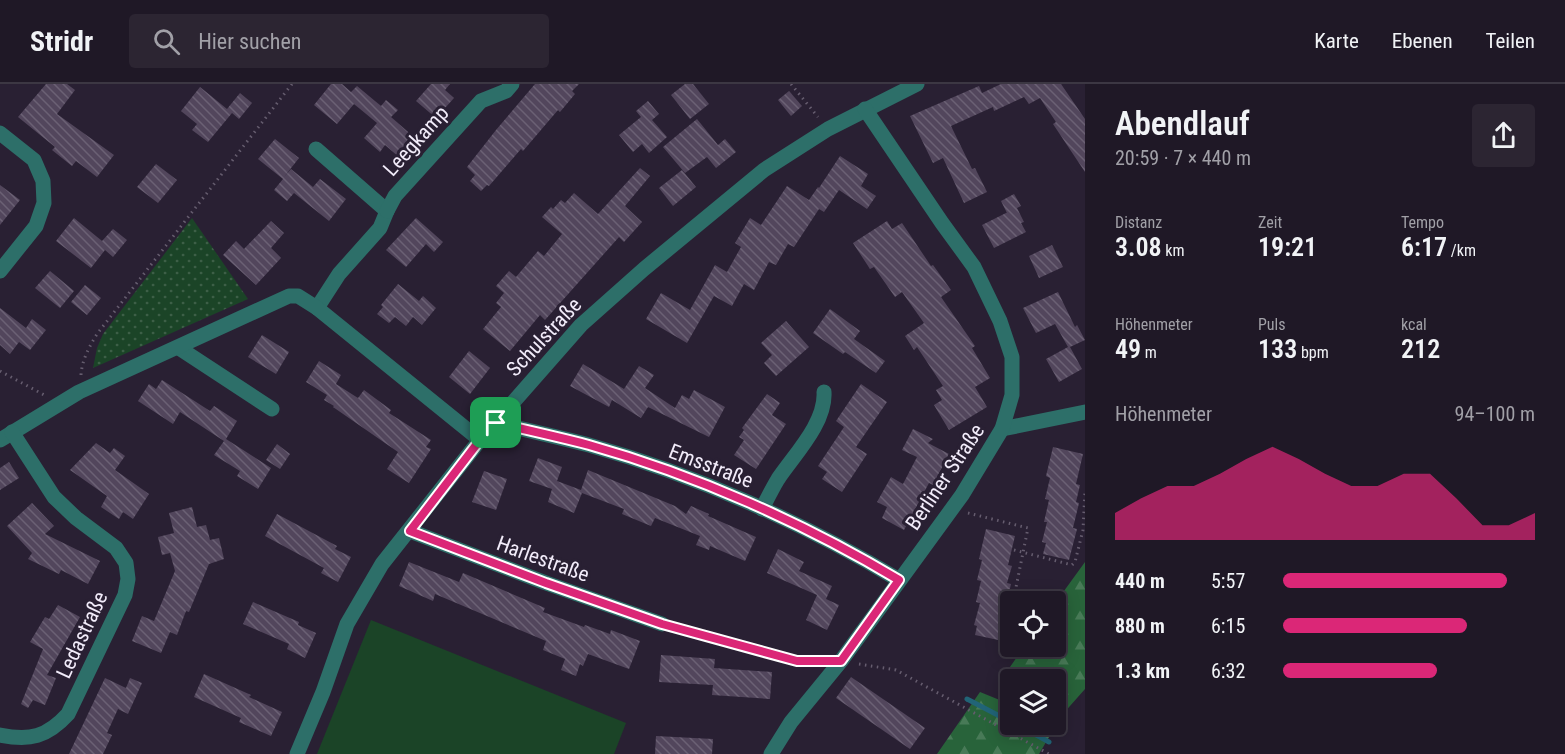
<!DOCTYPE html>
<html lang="de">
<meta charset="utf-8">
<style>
:root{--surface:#1f1826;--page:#2c2532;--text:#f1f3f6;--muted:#a1a0a7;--line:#3c3743;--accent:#db2777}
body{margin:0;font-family:"Roboto Condensed",sans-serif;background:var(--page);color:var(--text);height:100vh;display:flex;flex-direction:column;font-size:22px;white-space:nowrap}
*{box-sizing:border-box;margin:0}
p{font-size:20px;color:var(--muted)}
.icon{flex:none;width:33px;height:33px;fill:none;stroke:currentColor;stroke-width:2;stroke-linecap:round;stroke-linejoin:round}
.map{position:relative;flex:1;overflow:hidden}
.drawer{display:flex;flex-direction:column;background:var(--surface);width:480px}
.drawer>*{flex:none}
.buttons{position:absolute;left:1000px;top:507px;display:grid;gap:12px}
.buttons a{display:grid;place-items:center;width:66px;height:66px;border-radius:6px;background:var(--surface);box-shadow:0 3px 15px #0003,0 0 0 2px var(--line);font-size:30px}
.pin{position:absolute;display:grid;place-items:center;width:51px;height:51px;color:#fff;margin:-26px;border-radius:12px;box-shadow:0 3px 9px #0006}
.round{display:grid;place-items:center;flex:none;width:63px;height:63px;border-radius:6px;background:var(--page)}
.headline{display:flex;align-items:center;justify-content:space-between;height:102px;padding:0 30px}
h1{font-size:33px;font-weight:600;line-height:45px}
.metrics{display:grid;grid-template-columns:repeat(3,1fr);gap:9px;height:102px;padding:6px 30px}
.metrics div{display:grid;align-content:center}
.metrics b{font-size:26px;font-weight:600}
.metrics small{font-size:16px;font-weight:400}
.metrics p{font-size:16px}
.chart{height:168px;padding:12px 30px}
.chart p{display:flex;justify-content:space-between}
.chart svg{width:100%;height:108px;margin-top:6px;fill:var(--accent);opacity:.7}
ul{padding:0 30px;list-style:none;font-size:20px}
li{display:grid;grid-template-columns:96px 72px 1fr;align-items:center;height:45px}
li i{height:15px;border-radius:8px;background:var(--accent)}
header{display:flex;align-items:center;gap:36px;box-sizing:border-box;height:84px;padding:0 30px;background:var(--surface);border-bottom:2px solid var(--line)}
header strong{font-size:28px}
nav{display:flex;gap:33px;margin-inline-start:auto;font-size:21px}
.search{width:420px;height:54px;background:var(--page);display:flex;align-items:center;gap:15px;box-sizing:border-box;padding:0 21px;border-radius:6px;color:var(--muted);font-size:22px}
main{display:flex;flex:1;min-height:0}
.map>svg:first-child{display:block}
.grass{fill:#1b4427}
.forest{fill:url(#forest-firs)}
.park{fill:url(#park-dots)}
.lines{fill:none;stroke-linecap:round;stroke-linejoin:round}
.stream{stroke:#216477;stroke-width:5}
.building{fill:url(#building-back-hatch)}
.path{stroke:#665d6f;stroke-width:3;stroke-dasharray:1.5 4.5;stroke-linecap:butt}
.minor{stroke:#2d6f69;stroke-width:15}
.route-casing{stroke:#fff;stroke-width:12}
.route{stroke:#db2777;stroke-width:8}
.labels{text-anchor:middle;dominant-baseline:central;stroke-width:6;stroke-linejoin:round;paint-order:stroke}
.street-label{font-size:21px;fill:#f2ecfa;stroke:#292033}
</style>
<header>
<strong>Stridr</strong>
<div class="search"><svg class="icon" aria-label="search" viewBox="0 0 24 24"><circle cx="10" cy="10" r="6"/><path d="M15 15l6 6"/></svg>Hier suchen</div>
<nav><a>Karte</a><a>Ebenen</a><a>Teilen</a></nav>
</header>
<main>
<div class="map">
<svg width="1085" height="670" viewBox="0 0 1085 670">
<defs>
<pattern id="forest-firs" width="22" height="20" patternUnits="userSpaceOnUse" patternTransform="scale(1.5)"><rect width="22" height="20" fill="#28633a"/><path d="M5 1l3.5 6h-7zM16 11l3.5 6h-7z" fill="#487a57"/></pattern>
<pattern id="park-dots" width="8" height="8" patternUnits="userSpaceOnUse" patternTransform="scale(1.5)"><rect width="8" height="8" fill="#1b4427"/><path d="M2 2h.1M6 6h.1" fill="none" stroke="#3d5f47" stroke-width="1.8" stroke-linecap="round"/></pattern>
<pattern id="building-back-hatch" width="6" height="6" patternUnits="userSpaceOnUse" patternTransform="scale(1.5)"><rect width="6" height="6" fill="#52465c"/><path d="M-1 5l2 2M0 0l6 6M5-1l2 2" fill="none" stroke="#6b6174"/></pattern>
</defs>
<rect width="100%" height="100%" fill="#292033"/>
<polygon class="grass" points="371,536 626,639 614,670 317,670"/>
<polygon class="forest" points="1085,478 1085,605 1062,631 1039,670 937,670 980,608 1007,619 1011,614 1011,640 1056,640 1056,596 1019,595 1010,583 1024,563 1056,562 1056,518"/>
<polygon class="park" points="192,134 248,215 93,284 97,264 103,250"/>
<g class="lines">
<g class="stream">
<polyline points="967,615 1011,638"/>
<polyline points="1016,640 1049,658"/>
</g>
</g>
<g class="building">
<polygon points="46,0 67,0 75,6 57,30 114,71 97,93 76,77 72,82 52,66 55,63 18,33"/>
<polygon points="331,0 342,0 351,8 357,2 381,22 386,16 398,26 391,33 415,54 399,73 385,61 380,68 364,54 377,39 354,20 337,40 314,21"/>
<polygon points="431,0 450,0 445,6 454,14 436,34 416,17"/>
<polygon points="535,0 579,0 572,7 575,10 560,28 558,26 523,67 521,65 489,102 487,101 481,107 470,97 475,91 467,83 496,46"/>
<polygon points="685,0 693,0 709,20 690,35 671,11"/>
<polygon points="1001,0 1061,0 1085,35 1085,88 1053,40 1056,38 1040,14 1029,20 1024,13 994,27 993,23 951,42 972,85 975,84 987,108 964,119 943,74 933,79 910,32 979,2 982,9"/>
<polygon points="200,3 227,25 240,9 252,19 239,35 232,29 208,58 192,46 197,40 181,27"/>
<polygon points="789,7 802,22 791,32 778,16"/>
<polygon points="648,17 659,30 652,36 667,53 649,69 642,60 633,68 619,51 641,33 636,27"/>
<polygon points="697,35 718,61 725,55 736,68 716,84 707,73 685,89 663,63"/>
<polygon points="275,55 299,74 284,93 291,85 313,103 320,95 346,115 329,137 294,109 287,117 274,106 283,95 258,75"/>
<polygon points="840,72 868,90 861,102 876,112 867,125 839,106 824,128 819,125 794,163 788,160 776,181 769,178 754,206 744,200 732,222 714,212 687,259 646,235 661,209 690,226 715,181 727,188 741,163 735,159 750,134 761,141 787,102 809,116 818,103 819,104"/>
<polygon points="156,80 177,96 158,119 137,103"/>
<polygon points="640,84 650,92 625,122 642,138 624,158 619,153 545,236 540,231 510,267 483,245 501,223 496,219 504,209 496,202 509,187 516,193 538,167 544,172 562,150 542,133 551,123 553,125 561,116 565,119 574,109 598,130"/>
<polygon points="682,86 696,103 673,122 659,104"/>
<polygon points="0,101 20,116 0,141"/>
<polygon points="1014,110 1021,122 1017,124 1024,138 1021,139 1026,148 994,164 982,141 1012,126 1007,129 1001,117"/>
<polygon points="74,134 102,157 113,145 127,156 113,173 105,166 91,184 56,157"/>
<polygon points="416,134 443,158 434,168 426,160 406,183 386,166"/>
<polygon points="271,137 284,149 271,164 281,174 256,201 223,171 236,157 244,165"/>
<polygon points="887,137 892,145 902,139 931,182 933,181 951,206 941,213 975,262 972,264 990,294 975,303 987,323 949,346 934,321 942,316 936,306 943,302 917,263 914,266 905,252 924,239 902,208 895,213 874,183 870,185 853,159"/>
<polygon points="1052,161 1063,183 1039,194 1029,172"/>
<polygon points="50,187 74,207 60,224 35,204"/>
<polygon points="398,200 419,217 423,212 436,224 422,241 413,233 406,242 395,233 389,239 377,230 383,223 381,221"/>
<polygon points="85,201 101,214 87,231 71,218"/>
<polygon points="1058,208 1075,243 1077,241 1085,256 1070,263 1082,285 1059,298 1046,275 1068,263 1055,240 1036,249 1023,224"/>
<polygon points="0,224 26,244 32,235 46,246 30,266 19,258 10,270 0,261"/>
<polygon points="830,225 860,247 854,255 885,277 876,289 845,268 843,270 813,249"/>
<polygon points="786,237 809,263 776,292 764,279 772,271 761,259"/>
<polygon points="262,251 289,268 276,290 248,273"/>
<polygon points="469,267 490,284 470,310 449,293"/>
<polygon points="319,277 341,291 336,300 358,314 364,306 391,326 389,329 431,356 426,363 431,365 409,399 387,385 398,368 333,323 334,322 324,316 327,311 306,298"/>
<polygon points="583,280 624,305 639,282 654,291 645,304 675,324 682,311 689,315 694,306 725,323 709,353 648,323 641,334 612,316 609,323 570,302"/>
<polygon points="162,296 210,327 214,322 237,337 226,355 271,384 258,405 237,392 240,387 214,371 224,357 180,328 173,340 138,317 149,300 156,305"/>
<polygon points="861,300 887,318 856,363 867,370 842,408 822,395 827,388 818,382 844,343 836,337"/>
<polygon points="767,310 780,319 772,331 786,340 756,385 734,371 744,356 739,353 744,346 742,344"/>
<polygon points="913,345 933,355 928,359 949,370 933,401 929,399 904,446 882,434 887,423 877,418 891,393 903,400 917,373 902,366"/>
<polygon points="96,359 110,369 114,364 125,372 115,386 149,410 133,435 123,428 119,435 101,423 107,412 70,386"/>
<polygon points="277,360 290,370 280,385 266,376"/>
<polygon points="1053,363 1083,370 1076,400 1080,401 1076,418 1079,419 1073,444 1077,445 1069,476 1043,470 1046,459 1042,458 1047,438 1044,438 1049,416 1045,415 1050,394 1046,392"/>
<polygon points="538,374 562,383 557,397 581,406 588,386 675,422 686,430 691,422 709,430 708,432 756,453 745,477 710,462 709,466 696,461 700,452 655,434 651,442 622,430 624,425 582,409 574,429 548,418 552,405 529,397"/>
<polygon points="9,378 19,394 0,406 0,384"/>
<polygon points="484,387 507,395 496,426 472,418"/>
<polygon points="32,419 54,442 45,450 100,477 88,500 61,486 59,490 28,475 32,469 7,442"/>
<polygon points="192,423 197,443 206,441 210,456 219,454 224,475 209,480 189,528 186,527 177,551 170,548 161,569 132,557 142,532 154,537 175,487 170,469 162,471 158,453 174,449 169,429"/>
<polygon points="277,430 337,462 335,465 351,473 338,498 321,489 324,484 265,452"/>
<polygon points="986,445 1015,452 1008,481 1012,482 1007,499 1011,500 1005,526 1010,526 1003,557 975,551 977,542 974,541 980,519 976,518 981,497 977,496 982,476 979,475"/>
<polygon points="778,465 804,478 799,487 832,502 826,515 839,521 827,546 806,536 817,511 767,489"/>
<polygon points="409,478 459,498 463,489 545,524 543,528 584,543 585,541 610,550 611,546 640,557 629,585 588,570 583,582 580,580 576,592 561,586 565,575 543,566 546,557 435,510 433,517 399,502"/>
<polygon points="253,518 299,538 298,541 316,549 305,574 287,565 289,560 243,540"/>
<polygon points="58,521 80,533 47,591 56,594 45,621 33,616 28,624 21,620 43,565 30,558 45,533 49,535"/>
<polygon points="661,571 715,575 714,584 772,588 770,615 712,611 713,601 659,598"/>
<polygon points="204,590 251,611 249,613 282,628 271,652 239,638 241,634 194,613"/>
<polygon points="851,593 925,644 910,665 836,614"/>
<polygon points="105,594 126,604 130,594 142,599 128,630 118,625 107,649 112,651 103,670 69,670"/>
<polygon points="656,652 713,655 712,670 655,670"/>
</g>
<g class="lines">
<g class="path">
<polyline points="791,0 818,33"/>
<polyline points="0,287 46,312"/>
<path d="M81 291C82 276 89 263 97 250L292 0"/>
<polyline points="968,429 1028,444 1013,518"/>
<polyline points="1014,466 1072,481 1075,478 1083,446 1085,408"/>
<polyline points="1009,540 1011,531"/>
<polyline points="675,544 797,577 820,577"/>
<polyline points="859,580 896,586 1049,670"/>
</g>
<g class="minor">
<polyline points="0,49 34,76 43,97 44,119 36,142 0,187"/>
<polyline points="316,65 387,127 380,144 339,190 317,224"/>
<polyline points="387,127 395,112 481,17 506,7 512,0"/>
<polyline points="179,264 272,325"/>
<path d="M496 339C527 346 558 353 589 361 696 391 804 439 899 496"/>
<polyline points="1002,345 1085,328"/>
<polyline points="0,356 79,308 289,212 298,212 317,224 480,356"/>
<path d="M762 425C767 415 772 405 778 395 794 371 826 339 824 308"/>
<polyline points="410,447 546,499 662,540"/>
<path d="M0 651C30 657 47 653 68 630L125 511 128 495 126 479 116 464 76 434 54 413 12 348"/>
<polyline points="297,670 323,608 347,540 382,480 480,356 581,241 644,185 764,86 828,45 917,0"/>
<polyline points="771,670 791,638 841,577 962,411 1002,345 1012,311 1012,273 1000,237 974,183 942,139 865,25"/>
</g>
</g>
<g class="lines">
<defs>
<path id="route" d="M496 339C527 346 558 353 589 361 696 391 804 439 899 496L841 577H797L662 540 546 499 410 447 480 356Z"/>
</defs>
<use href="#route" class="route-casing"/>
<use href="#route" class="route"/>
</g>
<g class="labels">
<g class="street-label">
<text transform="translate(416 57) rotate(-48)">Leegkamp</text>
<text transform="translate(544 253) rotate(-47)">Schulstraße</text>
<text transform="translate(711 382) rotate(21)">Emsstraße</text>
<text transform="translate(945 393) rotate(-56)">Berliner Straße</text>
<text transform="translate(543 475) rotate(20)">Harlestraße</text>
<text transform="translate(82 551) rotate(-65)">Ledastraße</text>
</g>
</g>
</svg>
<div class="buttons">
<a><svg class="icon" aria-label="locate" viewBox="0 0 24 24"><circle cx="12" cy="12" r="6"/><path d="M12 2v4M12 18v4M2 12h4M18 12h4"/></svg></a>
<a><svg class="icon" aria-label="layers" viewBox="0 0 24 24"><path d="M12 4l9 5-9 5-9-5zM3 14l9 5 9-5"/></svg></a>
</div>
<div class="pin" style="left:496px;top:339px;background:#1e9e55"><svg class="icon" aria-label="arrive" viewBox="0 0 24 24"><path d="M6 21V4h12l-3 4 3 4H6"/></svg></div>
</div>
<section class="drawer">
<div class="headline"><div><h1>Abendlauf</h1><p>20:59 · 7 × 440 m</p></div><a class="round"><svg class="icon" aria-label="share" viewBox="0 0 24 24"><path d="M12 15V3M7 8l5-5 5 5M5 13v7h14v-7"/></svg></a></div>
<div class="metrics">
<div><p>Distanz</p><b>3.08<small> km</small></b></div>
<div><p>Zeit</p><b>19:21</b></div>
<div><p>Tempo</p><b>6:17<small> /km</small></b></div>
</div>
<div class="metrics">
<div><p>Höhenmeter</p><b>49<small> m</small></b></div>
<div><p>Puls</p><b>133<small> bpm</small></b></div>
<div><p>kcal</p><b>212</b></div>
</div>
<div class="chart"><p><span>Höhenmeter</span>94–100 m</p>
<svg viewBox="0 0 160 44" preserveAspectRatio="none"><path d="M0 44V33L10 27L20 22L30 22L40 17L50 11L60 6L70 11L80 17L90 22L100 22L110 17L120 17L130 27L140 38L150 38L160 33V44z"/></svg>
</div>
<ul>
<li><b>440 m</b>5:57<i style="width:89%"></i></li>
<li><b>880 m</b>6:15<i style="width:73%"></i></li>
<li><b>1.3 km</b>6:32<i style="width:61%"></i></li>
</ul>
</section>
</main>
